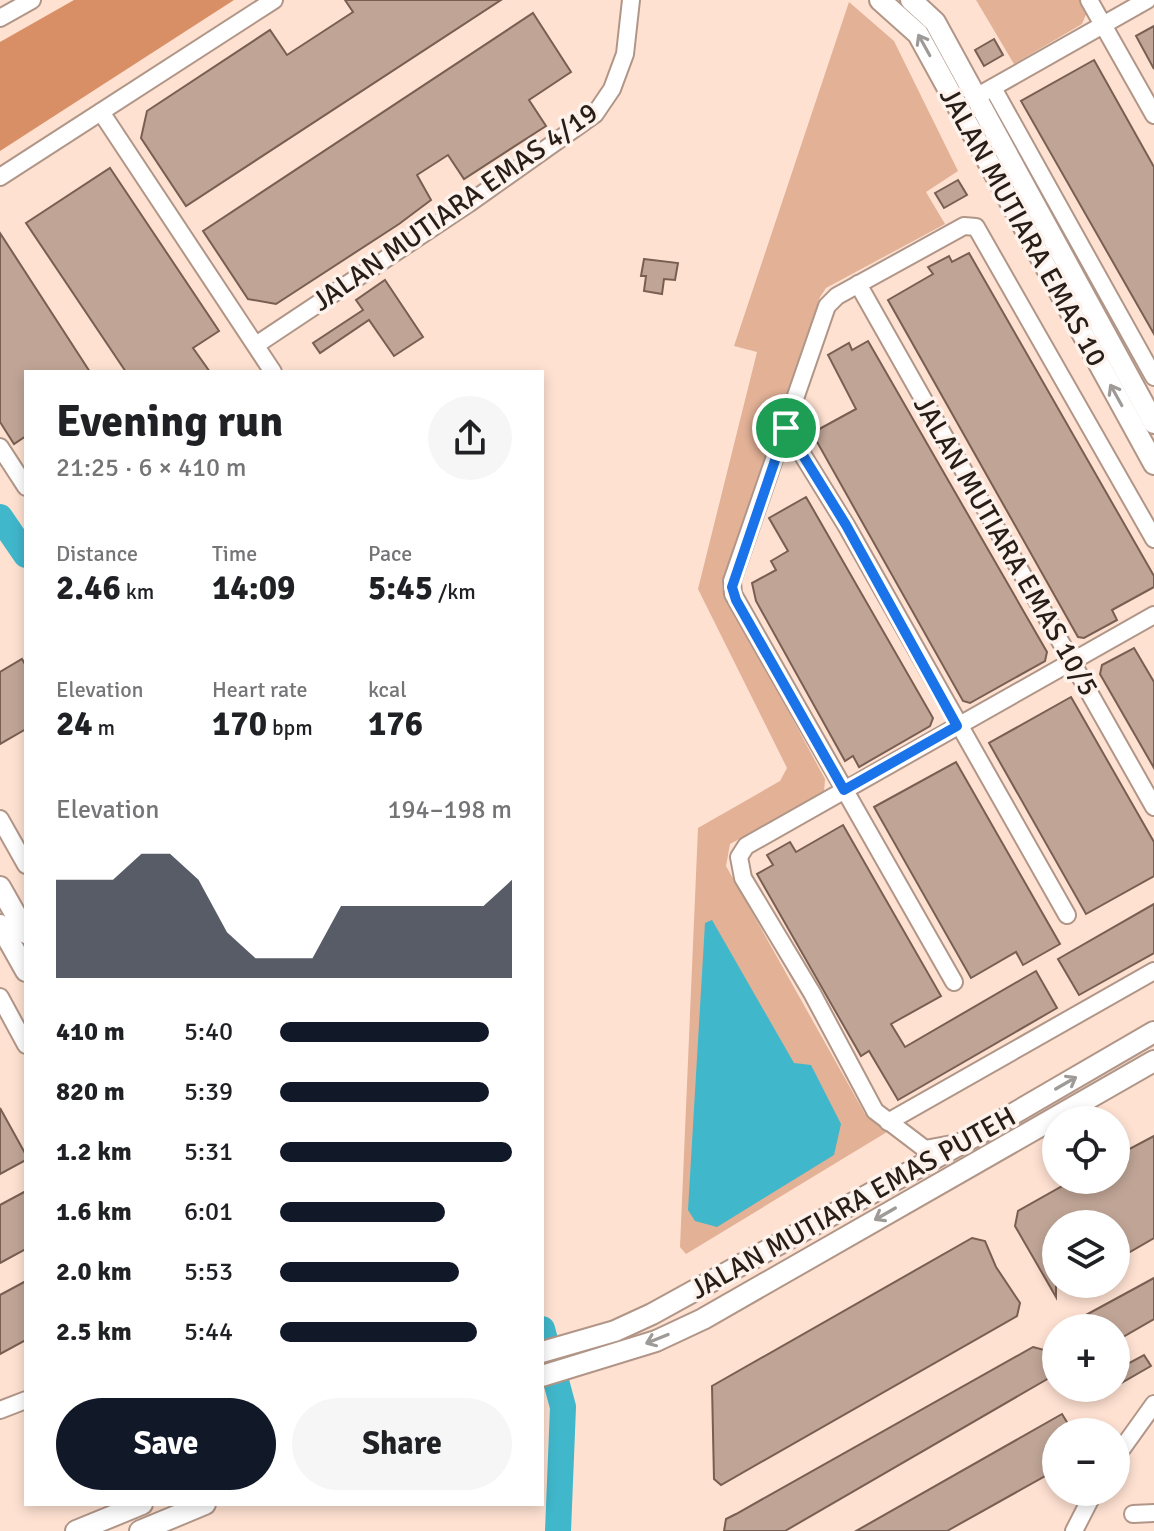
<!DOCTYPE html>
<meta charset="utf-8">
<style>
:root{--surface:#fff;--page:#f6f6f6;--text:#202124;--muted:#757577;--accent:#111827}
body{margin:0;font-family:Signika,sans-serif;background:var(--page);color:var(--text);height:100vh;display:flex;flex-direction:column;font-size:30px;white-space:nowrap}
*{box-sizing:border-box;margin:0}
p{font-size:26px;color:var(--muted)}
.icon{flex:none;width:44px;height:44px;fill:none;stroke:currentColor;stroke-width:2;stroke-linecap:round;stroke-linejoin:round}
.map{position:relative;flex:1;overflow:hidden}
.side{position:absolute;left:24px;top:370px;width:520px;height:1136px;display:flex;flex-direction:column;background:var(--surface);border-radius:0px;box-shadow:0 4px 12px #0003}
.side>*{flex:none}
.controls{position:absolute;left:1042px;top:1106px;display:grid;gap:16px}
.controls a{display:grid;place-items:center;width:88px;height:88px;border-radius:50%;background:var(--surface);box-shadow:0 4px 12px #0003;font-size:40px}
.pin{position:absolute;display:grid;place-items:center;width:68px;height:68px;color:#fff;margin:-34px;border:4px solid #fff;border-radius:50%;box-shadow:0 2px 8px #0007}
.round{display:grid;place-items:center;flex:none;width:84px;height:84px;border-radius:42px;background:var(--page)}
.head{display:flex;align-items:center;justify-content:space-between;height:136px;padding:0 32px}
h1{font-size:44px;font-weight:800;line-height:60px}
.stats{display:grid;grid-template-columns:repeat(3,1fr);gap:12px;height:136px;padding:8px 32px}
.stats div{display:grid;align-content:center}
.stats b{font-size:34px;font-weight:800}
.stats small{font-size:22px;font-weight:400}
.stats p{font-size:22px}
.chart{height:224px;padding:16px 32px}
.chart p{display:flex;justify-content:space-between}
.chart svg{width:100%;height:144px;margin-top:8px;fill:var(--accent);opacity:.7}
.button{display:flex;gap:16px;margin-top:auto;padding:16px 32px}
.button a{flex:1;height:92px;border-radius:48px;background:var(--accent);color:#fff;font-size:32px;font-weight:800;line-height:92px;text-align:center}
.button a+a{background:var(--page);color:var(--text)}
ul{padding:0 32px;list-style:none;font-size:26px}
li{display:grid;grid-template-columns:128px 96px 1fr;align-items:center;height:60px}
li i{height:20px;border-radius:10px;background:var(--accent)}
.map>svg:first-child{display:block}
.green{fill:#e2b196}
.forest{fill:#d98f65}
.water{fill:#41b7cb}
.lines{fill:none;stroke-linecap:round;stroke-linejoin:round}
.river{stroke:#41b7cb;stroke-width:26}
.building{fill:#c0a596;stroke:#785f52;stroke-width:2}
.minor-casing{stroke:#b19688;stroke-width:20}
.tertiary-casing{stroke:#b19688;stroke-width:24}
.minor{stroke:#fff;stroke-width:16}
.tertiary{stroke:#fff;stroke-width:20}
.oneway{stroke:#9e9a97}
.route-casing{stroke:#fff;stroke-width:16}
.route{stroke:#1a73e8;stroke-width:10}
.labels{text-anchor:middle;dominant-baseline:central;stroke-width:7;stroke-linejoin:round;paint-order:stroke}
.street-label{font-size:28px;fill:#281e18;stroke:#fef2ec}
</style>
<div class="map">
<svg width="1154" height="1531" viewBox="0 0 1154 1531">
<rect width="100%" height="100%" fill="#fee1d1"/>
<g class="green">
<polygon points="976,0 1080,0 1087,12 1082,24 1014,64"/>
<polygon points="849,2 894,41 958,171 926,192 945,224 826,288 820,297 722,581 723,590 825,779 824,793 730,844 726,866 865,1114 887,1132 686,1254 680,1247 698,828 780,781 787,768 698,589 757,352 734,346"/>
</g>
<polygon class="forest" points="74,0 234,0 0,151 0,42"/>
<polygon class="water" points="712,920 794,1063 811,1065 841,1124 834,1155 717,1227 695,1221 688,1210 705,923"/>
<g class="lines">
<g class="river">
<polyline points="0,517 26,555"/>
<polyline points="542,1329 563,1407 558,1531"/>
</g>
</g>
<g class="building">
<polygon points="345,0 501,0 186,206 141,138 147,111 270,30 287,55 353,12"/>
<polygon points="533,13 571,72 529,100 546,126 464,179 448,155 417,175 431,200 399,224 276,304 248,299 203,231"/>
<polygon points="1154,26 1154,69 1136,36"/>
<polygon points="994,39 1003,55 984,66 975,50"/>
<polygon points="1094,60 1154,167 1154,334 1021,101"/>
<polygon points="110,168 219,331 193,348 210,372 126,372 26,223"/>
<polygon points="958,180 967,195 944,208 935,193"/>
<polygon points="0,233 90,372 26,372 26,436 14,444 0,422"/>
<polygon points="969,253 1154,576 1154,587 1112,610 1117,620 1084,638 1078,637 888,300 933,274 928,267 949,256 952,262"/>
<polygon points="644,259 678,263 675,280 664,279 662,294 644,291 646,276 641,276"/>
<polygon points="385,280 423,337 394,356 369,320 320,353 313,343 363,310 356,300"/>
<polygon points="868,341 1047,652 1045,661 970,703 963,701 812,433 856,409 828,355 849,343 852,350"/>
<polygon points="806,497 933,718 930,726 859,767 853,756 845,761 756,601 752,583 776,570 771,561 788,551 769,518"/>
<polygon points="1134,648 1154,682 1154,768 1100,674 1102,665"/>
<polygon points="22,659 26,666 26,729 0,744 0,672"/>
<polygon points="1071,697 1154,842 1154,876 1086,914 989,743"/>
<polygon points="956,762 1060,944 1023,965 1016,952 971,978 874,807"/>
<polygon points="843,825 941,996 891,1024 905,1047 1036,971 1057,1008 898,1100 869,1051 861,1056 757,874 773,865 767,855 790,842 796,852"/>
<polygon points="1154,904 1154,953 1079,995 1058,959"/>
<polygon points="0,1108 26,1155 26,1160 0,1174"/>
<polygon points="1154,1136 1154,1238 1116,1260 1116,1224 1056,1224 1056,1297 1015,1226 1018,1211 1073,1180 1116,1180 1116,1156"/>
<polygon points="26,1191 26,1249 0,1263 0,1205"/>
<polygon points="972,1238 985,1241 996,1267 1020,1303 1017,1316 721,1485 714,1479 712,1386"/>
<polygon points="1154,1278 1154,1319 1116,1341 1116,1328 1062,1328"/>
<polygon points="26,1281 26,1340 0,1354 0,1295"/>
<polygon points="1033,1347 1048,1351 1056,1366 1056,1374 785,1531 724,1531 726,1519 736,1514"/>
<polygon points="1144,1355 1151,1366 1116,1386 1116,1370"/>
<polygon points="1062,1414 1073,1432 1056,1432 1056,1470 947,1531 856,1531"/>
</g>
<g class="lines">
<defs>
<g id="minor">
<polyline points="1089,0 1154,115"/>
<polyline points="0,18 32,0"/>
<polyline points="993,88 1154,377"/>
<polyline points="983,93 1147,0"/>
<polyline points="101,112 273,372"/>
<polyline points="0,177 274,0"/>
<polyline points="858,284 1154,807"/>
<polyline points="256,345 468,204 595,114 612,89 625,54 631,0"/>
<polyline points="786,428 846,525 1067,915"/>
<polyline points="0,447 26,487"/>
<polyline points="0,819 26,865"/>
<polyline points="954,982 733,594 732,581 827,306 837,296 964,226 976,227 1154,539"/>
<polyline points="0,997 26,1045"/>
<polyline points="888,1122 1154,971"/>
<polyline points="952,1144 925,1149 875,1111 812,993 743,878 739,857 746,846 1154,615"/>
<polyline points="0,1410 26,1400"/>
<polyline points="1116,1457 1154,1404"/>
<polyline points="1133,1514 1154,1513"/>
<polyline points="1074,1531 1094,1492"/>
</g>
<g id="tertiary">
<polyline points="880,0 918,34 1154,464"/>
<polyline points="911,0 935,22 1154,423"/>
<polyline points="0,887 26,933"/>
<polyline points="0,925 26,971"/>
<polyline points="542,1352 615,1331 652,1314 975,1136 1154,1032"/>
<polyline points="542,1376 656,1341 703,1319 1154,1061"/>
<polyline points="76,1531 142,1504"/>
<polyline points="140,1531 205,1504"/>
</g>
</defs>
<use href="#minor" class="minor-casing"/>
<use href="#tertiary" class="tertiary-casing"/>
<use href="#minor" class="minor"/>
<use href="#tertiary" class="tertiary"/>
</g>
<defs><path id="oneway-shaft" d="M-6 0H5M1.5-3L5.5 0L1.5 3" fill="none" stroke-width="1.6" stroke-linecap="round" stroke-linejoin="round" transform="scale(2)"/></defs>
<g class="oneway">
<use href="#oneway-shaft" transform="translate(924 45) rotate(-119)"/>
<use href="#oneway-shaft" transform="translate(1116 395) rotate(-119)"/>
<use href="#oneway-shaft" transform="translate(1066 1083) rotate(-30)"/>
<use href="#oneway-shaft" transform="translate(885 1214) rotate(150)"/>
<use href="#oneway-shaft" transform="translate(657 1339) rotate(158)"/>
</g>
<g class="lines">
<defs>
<polygon id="route" points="786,428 846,525 957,726 844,790 736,600 732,587"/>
</defs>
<use href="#route" class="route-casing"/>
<use href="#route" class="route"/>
</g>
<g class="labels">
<g class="street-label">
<text transform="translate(455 207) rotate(-35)">JALAN MUTIARA EMAS 4/19</text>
<text transform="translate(1023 227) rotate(61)">JALAN MUTIARA EMAS 10</text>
<text transform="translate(1006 546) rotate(60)">JALAN MUTIARA EMAS 10/5</text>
<text transform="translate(853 1203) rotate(-29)">JALAN MUTIARA EMAS PUTEH</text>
</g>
</g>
</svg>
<div class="controls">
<a><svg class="icon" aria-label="locate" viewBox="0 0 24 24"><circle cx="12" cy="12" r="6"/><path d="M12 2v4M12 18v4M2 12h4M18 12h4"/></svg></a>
<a><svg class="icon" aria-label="layers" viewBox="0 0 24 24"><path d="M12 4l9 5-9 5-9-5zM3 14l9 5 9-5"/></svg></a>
<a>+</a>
<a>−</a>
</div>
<div class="pin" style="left:786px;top:428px;background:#1e9e55"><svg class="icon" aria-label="arrive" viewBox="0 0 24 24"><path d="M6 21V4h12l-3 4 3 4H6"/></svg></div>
<section class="side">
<div class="head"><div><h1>Evening run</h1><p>21:25 · 6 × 410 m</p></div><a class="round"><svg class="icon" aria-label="share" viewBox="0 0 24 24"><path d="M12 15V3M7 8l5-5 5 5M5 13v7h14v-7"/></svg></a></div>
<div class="stats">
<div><p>Distance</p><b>2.46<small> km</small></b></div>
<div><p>Time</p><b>14:09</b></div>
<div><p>Pace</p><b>5:45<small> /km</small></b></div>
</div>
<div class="stats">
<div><p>Elevation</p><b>24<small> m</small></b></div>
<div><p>Heart rate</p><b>170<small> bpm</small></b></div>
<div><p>kcal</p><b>176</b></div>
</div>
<div class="chart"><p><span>Elevation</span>194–198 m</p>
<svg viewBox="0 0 160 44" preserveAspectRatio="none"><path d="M0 44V14L10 14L20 14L30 6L40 6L50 14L60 30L70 38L80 38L90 38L100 22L110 22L120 22L130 22L140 22L150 22L160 14V44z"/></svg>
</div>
<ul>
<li><b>410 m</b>5:40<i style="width:90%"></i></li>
<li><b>820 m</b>5:39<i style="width:90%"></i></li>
<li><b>1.2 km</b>5:31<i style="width:100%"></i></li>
<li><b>1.6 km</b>6:01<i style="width:71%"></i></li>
<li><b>2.0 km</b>5:53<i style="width:77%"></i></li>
<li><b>2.5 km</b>5:44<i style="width:85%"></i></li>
</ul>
<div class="button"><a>Save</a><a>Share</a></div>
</section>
</div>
